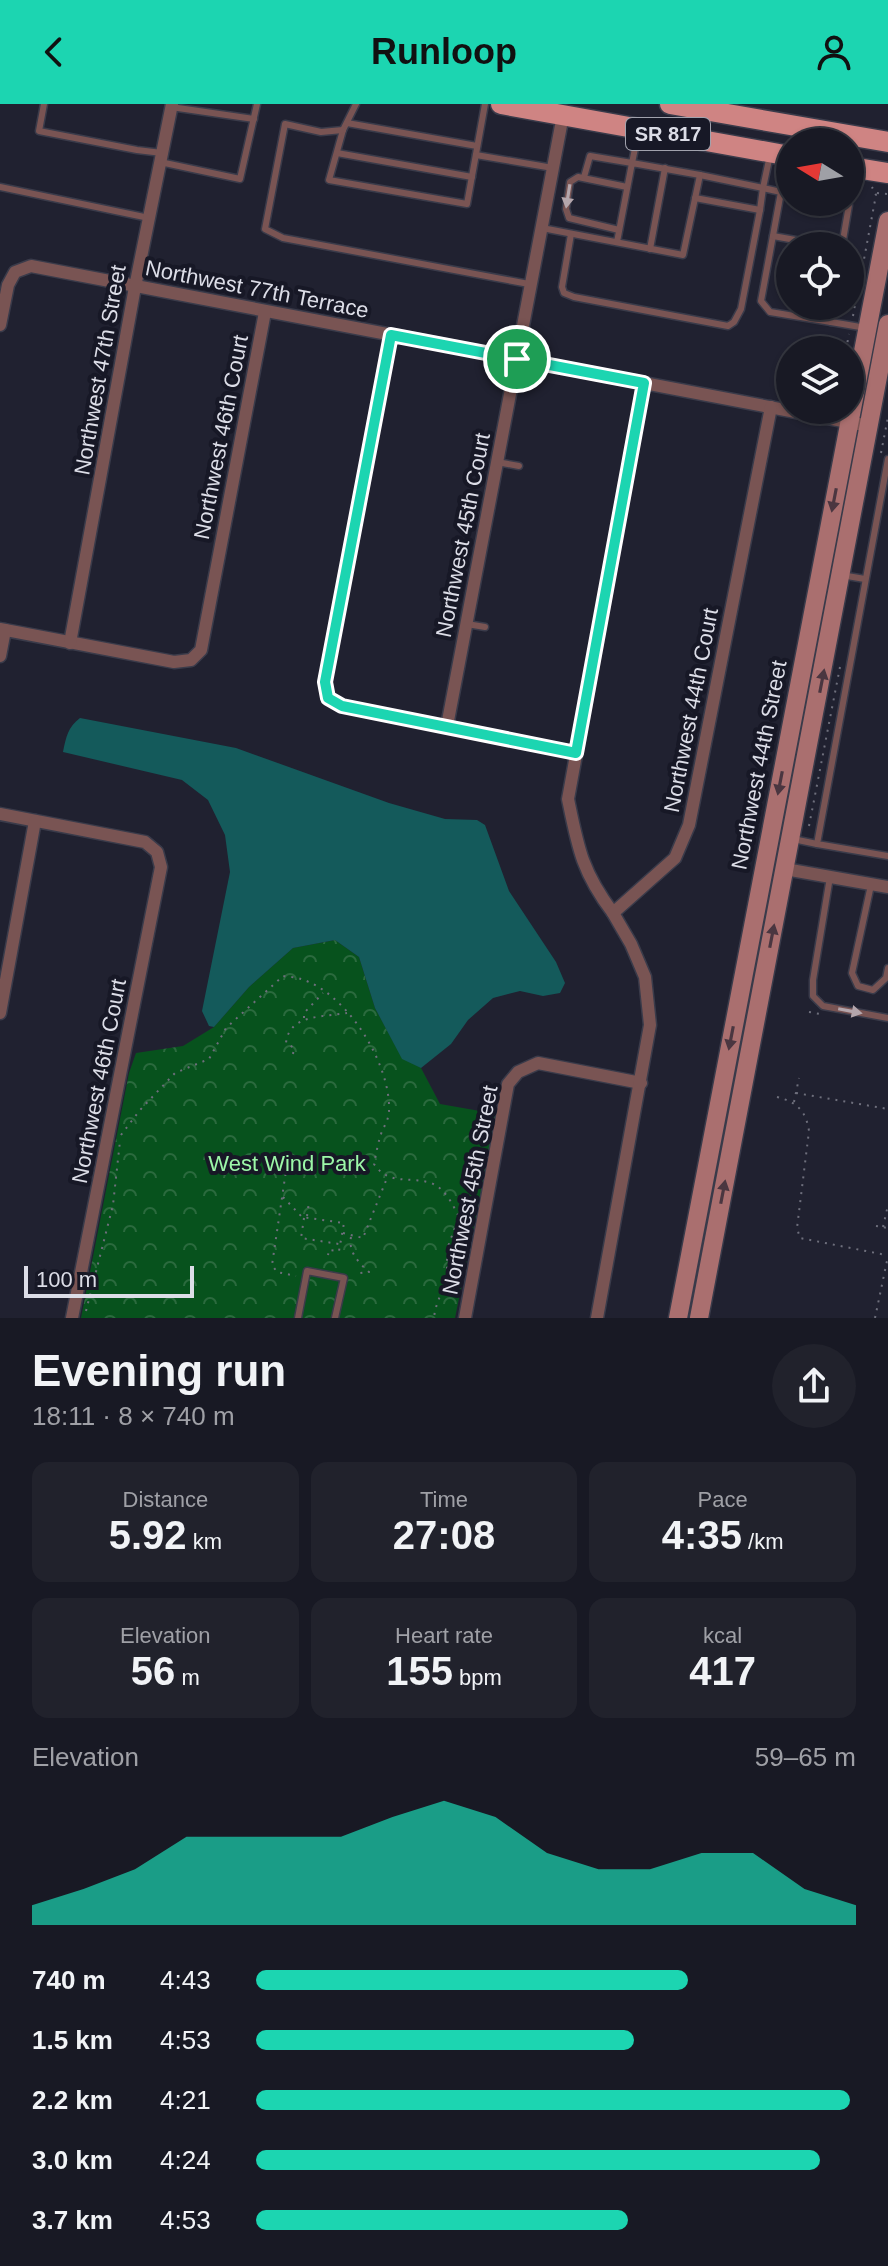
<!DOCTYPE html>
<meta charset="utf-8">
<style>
:root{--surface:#181924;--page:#21222c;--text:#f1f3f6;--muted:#9fa0a6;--line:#363841;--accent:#1cd5b1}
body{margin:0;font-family:Helvetica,sans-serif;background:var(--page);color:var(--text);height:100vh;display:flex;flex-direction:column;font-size:30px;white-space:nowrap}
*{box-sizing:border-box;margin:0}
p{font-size:26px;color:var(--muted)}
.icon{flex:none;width:44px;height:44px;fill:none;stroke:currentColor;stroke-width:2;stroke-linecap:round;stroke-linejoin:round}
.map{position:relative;height:1214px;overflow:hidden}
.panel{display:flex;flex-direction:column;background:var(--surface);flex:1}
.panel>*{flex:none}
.needle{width:52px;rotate:281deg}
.tools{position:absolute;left:776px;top:24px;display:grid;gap:16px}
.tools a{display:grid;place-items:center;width:88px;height:88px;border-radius:50%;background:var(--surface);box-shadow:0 2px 6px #0004,0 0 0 2px var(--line);font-size:40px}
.scale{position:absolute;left:24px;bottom:20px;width:170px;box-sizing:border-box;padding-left:8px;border:4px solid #dcdde7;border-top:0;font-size:22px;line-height:28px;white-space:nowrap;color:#dcdde7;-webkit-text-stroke:6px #171826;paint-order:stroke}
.pin{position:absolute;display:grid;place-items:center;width:68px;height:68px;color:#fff;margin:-34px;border:4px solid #fff;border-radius:50%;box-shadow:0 2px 8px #0007}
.round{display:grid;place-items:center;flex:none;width:84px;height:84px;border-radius:42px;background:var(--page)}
.head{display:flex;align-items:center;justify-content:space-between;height:136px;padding:0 32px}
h1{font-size:44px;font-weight:700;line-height:60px}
.metrics{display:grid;grid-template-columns:repeat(3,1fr);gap:12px;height:136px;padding:8px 32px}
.metrics div{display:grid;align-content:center;border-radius:16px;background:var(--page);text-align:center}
.metrics b{font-size:40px;font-weight:700}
.metrics small{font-size:22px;font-weight:400}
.metrics p{font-size:22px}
.chart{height:224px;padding:16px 32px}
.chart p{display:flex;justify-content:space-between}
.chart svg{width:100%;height:144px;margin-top:8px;fill:var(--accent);opacity:.7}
ul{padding:0 32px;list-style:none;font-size:26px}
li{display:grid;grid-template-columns:128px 96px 1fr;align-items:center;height:60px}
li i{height:20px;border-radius:10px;background:var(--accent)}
header{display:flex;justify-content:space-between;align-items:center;height:104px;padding:0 32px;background:var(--accent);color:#111;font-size:36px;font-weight:700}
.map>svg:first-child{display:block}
.park{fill:url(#park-crowns)}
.water{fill:#145a5b}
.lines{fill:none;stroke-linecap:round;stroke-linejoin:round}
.lane-casing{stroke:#3a3b4a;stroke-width:9}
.street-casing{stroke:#3a3b4a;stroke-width:15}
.secondary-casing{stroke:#3a3b4a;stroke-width:21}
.primary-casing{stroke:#3a3b4a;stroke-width:23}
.path{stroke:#6e6f7c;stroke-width:2;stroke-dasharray:2 6;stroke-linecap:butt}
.lane{stroke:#795453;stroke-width:6}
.street{stroke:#795453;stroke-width:12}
.secondary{stroke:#aa6f6f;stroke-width:18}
.primary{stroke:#cf8483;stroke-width:20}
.oneway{fill:#b4a6ac}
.oneway2{fill:#4a3640}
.route-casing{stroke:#fff;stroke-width:16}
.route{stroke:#1cd5b1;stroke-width:10}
.labels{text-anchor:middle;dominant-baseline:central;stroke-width:8;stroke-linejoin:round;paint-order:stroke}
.shield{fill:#171826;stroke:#a1a2ad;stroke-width:2}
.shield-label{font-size:20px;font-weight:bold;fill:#dcdde7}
.street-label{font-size:22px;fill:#dcdde7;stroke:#171826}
.park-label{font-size:22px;fill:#9cf7a8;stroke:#171826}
</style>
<header><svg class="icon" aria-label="back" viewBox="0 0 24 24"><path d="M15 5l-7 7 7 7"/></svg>Runloop<svg class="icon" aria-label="person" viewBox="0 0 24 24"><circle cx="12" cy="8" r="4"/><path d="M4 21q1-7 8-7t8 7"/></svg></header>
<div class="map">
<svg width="888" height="1214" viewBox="0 0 888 1214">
<defs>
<pattern id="park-crowns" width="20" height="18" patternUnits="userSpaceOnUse" patternTransform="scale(2)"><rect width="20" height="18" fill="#07521d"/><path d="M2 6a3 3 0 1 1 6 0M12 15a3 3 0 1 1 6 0" fill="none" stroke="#2b6a3e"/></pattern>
</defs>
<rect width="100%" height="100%" fill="#202130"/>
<polygon class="park" points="335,836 359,853 375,904 402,954 421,964 440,1000 497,1010 455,1214 81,1214 129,969 136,949 183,942 214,923 249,883 293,844"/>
<path class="water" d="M80 614 236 644 389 699 445 715 477 716 485 721 509 787 556 858 565 879 560 889 543 892 520 887 493 894 468 916 451 940 421 964 402 955 375 904 359 853 335 836 293 844 249 883 214 923 209 922 202 907 230 768 225 731 208 696 182 676 63 648C66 633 68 623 80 614Z"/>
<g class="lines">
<defs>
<g id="lane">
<polyline points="44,0 39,27 137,46 162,49"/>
<polyline points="356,0 343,26 329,76 467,100 485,0"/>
<polyline points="171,3 254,15"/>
<polyline points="347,19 477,42"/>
<polyline points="343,26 321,28 285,20 265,125 283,134 529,180"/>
<polyline points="337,49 472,73"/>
<polyline points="476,51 553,64"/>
<polyline points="770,51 763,84 781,88 761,197 770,208 831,218"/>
<polyline points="160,58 240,75 257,0"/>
<polyline points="700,71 763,84 760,106"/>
<polyline points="584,73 590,52 632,59 638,30"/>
<polyline points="0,83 149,114"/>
<polyline points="833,98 849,101 842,142"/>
<polyline points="542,124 683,151 700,71 632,59 617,138"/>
<polyline points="619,126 569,114 566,105 570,78 578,73 627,83"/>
<polyline points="571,130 562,183 564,189 574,193 728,222 734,218 741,205 760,106 695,94"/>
<polyline points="773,132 829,142"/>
<polyline points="650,145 665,64"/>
<polyline points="833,202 831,218 866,224"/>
<polyline points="888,355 817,740 888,752"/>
<polyline points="497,358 519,362"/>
<polyline points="841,471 865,475"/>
<polyline points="467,520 485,523"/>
<polyline points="793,735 817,740"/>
<polyline points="830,773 813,876 813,892 823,902 888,914"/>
<polyline points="871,781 852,869 858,882 873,886 886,874 888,864"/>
<polyline points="298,1214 307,1167 344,1174 335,1214"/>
</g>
<g id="street">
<polyline points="0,221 8,181 15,168 31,162 869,322"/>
<polyline points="391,231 325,578 328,594 342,602 576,649"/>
<polyline points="0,525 174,558 191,556 201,546 265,208"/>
<polyline points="70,539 135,183 172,0"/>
<polyline points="0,552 5,526"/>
<polyline points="447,622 563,11"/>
<polyline points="0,710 145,738 157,748 161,763 72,1214"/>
<polyline points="785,765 888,783"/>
<path d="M613 809C582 768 578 744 568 695L644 279"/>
<polyline points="0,909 35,717"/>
<polyline points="465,1214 508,980 518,968 538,959 641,979"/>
<polyline points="597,1214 650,921 645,873 631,840 613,809 675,754 689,721 771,303"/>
</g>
<g id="secondary">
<polyline points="678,1214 888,117"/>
<polyline points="699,1214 888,220"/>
</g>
<g id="primary">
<polyline points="501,0 790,52"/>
<polyline points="670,0 888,38"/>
<polyline points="850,63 888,69"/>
</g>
</defs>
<use href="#lane" class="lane-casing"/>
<use href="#street" class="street-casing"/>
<use href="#secondary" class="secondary-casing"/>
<use href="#primary" class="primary-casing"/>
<g class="path">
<polyline points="877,89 888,90"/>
<polyline points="850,163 862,166 876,91 872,83"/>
<polyline points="853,212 861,167"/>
<polyline points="846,246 849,230"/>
<polyline points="881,349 888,313"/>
<polyline points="809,722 840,563"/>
<polyline points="809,908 820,910"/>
<polyline points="304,914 304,909 323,889"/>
<path d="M293 950 294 944 286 939C289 910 324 913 347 909"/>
<polyline points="796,989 888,1005"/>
<path d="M777 993C797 998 806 1007 809 1027L797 1124 800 1134 886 1151"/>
<polyline points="794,998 799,974"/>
<path d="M121 1031 140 1006 175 969 209 955 226 924 283 872C289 873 296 873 301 875 347 889 391 960 389 1007 389 1015 384 1022 381 1030 378 1039 376 1050 374 1060 389 1082 410 1072 431 1079 445 1084 453 1101 459 1113L447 1145V1172L435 1206 434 1214"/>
<polyline points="281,1059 287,1060 272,1161 277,1168 296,1172"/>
<polyline points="283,1093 302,1113 344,1119 339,1147 329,1146 328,1151"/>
<polyline points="307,1112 309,1098"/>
<polyline points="304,1114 301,1134 339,1140"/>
<polyline points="876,1122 888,1124"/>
<polyline points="883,1123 888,1101"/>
<polyline points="343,1129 363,1134 387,1074"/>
<path d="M351 1133C348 1148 359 1159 369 1168L360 1169"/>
<polyline points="86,1207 113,1101 120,1037"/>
<polyline points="875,1214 888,1152"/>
</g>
<use href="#lane" class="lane"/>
<use href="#street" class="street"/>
<use href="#secondary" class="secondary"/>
<use href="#primary" class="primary"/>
</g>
<defs><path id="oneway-solid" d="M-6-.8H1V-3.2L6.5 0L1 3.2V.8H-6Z" transform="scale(2)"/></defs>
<g class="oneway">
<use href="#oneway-solid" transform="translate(568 92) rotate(99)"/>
<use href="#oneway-solid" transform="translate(850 907) rotate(11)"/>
</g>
<g class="oneway2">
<use href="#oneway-solid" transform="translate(834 396) rotate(101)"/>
<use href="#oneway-solid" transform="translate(822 577) rotate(-79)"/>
<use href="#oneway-solid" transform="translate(780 679) rotate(101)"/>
<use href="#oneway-solid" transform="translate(772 832) rotate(-79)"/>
<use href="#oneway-solid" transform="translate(731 934) rotate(101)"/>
<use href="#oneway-solid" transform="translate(723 1088) rotate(-79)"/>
</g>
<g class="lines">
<defs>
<polygon id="route" points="391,231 644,279 576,649 342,602 328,594 325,578"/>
</defs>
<use href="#route" class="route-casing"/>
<use href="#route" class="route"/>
</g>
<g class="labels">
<rect class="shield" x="626" y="14" width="84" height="32" rx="6"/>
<g class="shield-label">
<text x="668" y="30">SR 817</text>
</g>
<g class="street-label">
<text transform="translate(257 185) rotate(11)">Northwest 77th Terrace</text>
<text transform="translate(100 266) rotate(-80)">Northwest 47th Street</text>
<text transform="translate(221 333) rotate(-79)">Northwest 46th Court</text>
<text transform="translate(463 431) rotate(-79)">Northwest 45th Court</text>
<text transform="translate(691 606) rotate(-79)">Northwest 44th Court</text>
<text transform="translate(759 661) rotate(-79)">Northwest 44th Street</text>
<text transform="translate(99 977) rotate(-79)">Northwest 46th Court</text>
<text transform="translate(470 1086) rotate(-79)">Northwest 45th Street</text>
</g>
<g class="park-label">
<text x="287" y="1059">West Wind Park</text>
</g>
</g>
</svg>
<div class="tools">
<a><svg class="needle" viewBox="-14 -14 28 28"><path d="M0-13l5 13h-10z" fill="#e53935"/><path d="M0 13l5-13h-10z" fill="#9fa0a6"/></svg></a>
<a><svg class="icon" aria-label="locate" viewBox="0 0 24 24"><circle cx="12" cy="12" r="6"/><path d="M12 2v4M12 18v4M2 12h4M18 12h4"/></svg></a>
<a><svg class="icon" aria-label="layers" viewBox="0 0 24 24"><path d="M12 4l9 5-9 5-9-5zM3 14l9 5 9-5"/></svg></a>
</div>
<div class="scale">100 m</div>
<div class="pin" style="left:517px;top:255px;background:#1e9e55"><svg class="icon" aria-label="arrive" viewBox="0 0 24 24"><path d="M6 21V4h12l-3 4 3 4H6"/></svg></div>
</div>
<section class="panel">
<div class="head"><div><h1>Evening run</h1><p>18:11 · 8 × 740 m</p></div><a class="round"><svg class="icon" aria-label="share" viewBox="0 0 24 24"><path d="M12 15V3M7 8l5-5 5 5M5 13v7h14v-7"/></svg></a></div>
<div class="metrics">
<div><p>Distance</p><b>5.92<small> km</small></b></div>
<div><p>Time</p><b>27:08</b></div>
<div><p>Pace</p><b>4:35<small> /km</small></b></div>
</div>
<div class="metrics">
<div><p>Elevation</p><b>56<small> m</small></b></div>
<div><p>Heart rate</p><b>155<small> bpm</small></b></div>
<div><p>kcal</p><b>417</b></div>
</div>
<div class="chart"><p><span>Elevation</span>59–65 m</p>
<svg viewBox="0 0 160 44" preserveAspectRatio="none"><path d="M0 44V38L10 33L20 27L30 17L40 17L50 17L60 17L70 11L80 6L90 11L100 22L110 27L120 27L130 22L140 22L150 33L160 38V44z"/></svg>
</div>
<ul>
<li><b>740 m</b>4:43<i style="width:72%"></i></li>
<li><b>1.5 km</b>4:53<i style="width:63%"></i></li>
<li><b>2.2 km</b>4:21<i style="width:99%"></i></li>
<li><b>3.0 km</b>4:24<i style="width:94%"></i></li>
<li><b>3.7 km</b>4:53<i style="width:62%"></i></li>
</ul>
</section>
